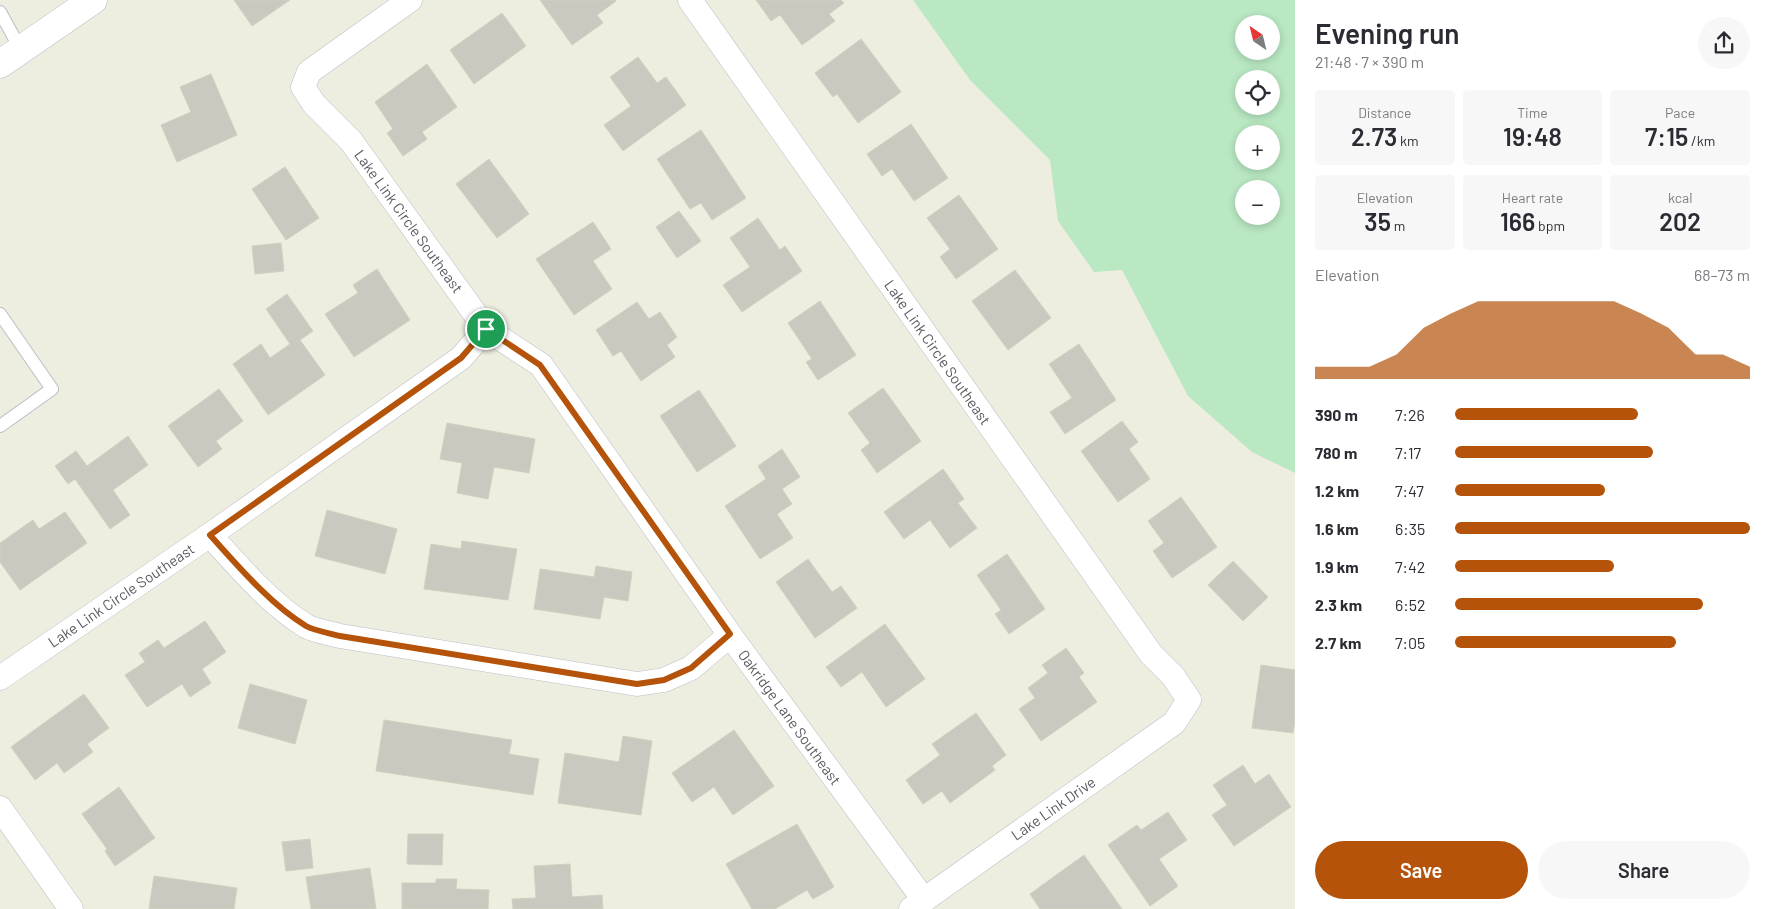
<!DOCTYPE html>
<meta charset="utf-8">
<style>
:root{--surface:#fff;--page:#f7f7f7;--text:#2b2b33;--muted:#7c7c81;--accent:#b45309}
body{margin:0;font-family:Barlow,sans-serif;background:var(--page);color:var(--text);height:100vh;display:flex;flex-direction:column;font-size:19px;white-space:nowrap}
*{box-sizing:border-box;margin:0}
p{font-size:16px;color:var(--muted)}
.icon{flex:none;width:28px;height:28px;fill:none;stroke:currentColor;stroke-width:2;stroke-linecap:round;stroke-linejoin:round}
.map{position:relative;flex:1;overflow:hidden}
.panel{display:flex;flex-direction:column;background:var(--surface);width:475px}
.panel>*{flex:none}
.needle{width:32px;rotate:325deg}
.buttons{position:absolute;left:1235px;top:15px;display:grid;gap:10px}
.buttons a{display:grid;place-items:center;width:45px;height:45px;border-radius:50%;background:var(--surface);box-shadow:0 2px 8px #0003;font-size:25px}
.pin{position:absolute;display:grid;place-items:center;width:42px;height:42px;color:#fff;margin:-21px;border:2px solid #fff;border-radius:50%;box-shadow:0 1px 5px #0007}
.round{display:grid;place-items:center;flex:none;width:52px;height:52px;border-radius:26px;background:var(--page)}
.summary{display:flex;align-items:center;justify-content:space-between;height:85px;padding:0 20px}
h1{font-size:28px;font-weight:600;line-height:38px}
.stats{display:grid;grid-template-columns:repeat(3,1fr);gap:8px;height:85px;padding:5px 20px}
.stats div{display:grid;align-content:center;border-radius:5px;background:var(--page);text-align:center}
.stats b{font-size:25px;font-weight:600}
.stats small{font-size:14px;font-weight:400}
.stats p{font-size:14px}
.chart{height:140px;padding:10px 20px}
.chart p{display:flex;justify-content:space-between}
.chart svg{width:100%;height:90px;margin-top:5px;fill:var(--accent);opacity:.7}
.cta{display:flex;gap:10px;margin-top:auto;padding:10px 20px}
.cta a{flex:1;height:58px;border-radius:30px;background:var(--accent);color:#fff;font-size:20px;font-weight:600;line-height:58px;text-align:center}
.cta a+a{background:var(--page);color:var(--text)}
ul{padding:0 20px;list-style:none;font-size:16px}
li{display:grid;grid-template-columns:80px 60px 1fr;align-items:center;height:38px}
li i{height:12px;border-radius:6px;background:var(--accent)}
main{display:flex;flex:1;min-height:0}
.map>svg:first-child{display:block}
.green{fill:#b9e8c2;fill-rule:evenodd}
.building{fill:#cac9bf;stroke:#d2d0be}
.lines{fill:none;stroke-linecap:round;stroke-linejoin:round}
.lane-casing{stroke:#bdbec5;stroke-width:14}
.street-casing{stroke:#bdbec5;stroke-width:25}
.secondary-casing{stroke:#bdbfc7;stroke-width:29}
.lane{stroke:#fff;stroke-width:12}
.street{stroke:#fff;stroke-width:24}
.secondary{stroke:#fff;stroke-width:28}
.route-casing{stroke:#fff;stroke-width:10}
.route{stroke:#b45309;stroke-width:6}
.labels{text-anchor:middle;dominant-baseline:central;stroke-width:4;stroke-linejoin:round;paint-order:stroke}
.street-label{font-size:15px;fill:#595b62;stroke:#fff}
</style>
<main>
<div class="map">
<svg width="1295" height="909" viewBox="0 0 1295 909">
<rect width="100%" height="100%" fill="#edede0"/>
<path class="green" d="M913 0H1295V473L1252 452 1188 396 1122 270 1094 272 1058 221 1050 160 970 80ZM1244 24H1271V51H1244ZM1244 79H1271V106H1244ZM1244 134H1271V161H1244ZM1244 189H1271V216H1244Z"/>
<g class="building">
<polygon points="234,0 290,0 252,26"/>
<polygon points="540,0 615,0 616,1 597,15 603,23 572,45"/>
<polygon points="756,0 841,0 844,3 829,14 835,21 802,45 780,15 771,21"/>
<polygon points="502,13 526,46 474,84 450,50"/>
<polygon points="861,39 901,92 858,123 837,94 833,97 815,73"/>
<polygon points="638,57 657,83 666,77 686,105 623,151 604,125 631,106 610,77"/>
<polygon points="427,64 457,107 422,132 427,139 403,156 387,133 393,129 375,102"/>
<polygon points="211,74 237,135 177,162 161,125 191,112 180,87"/>
<polygon points="911,124 948,178 914,201 892,169 882,176 867,154"/>
<polygon points="701,130 746,198 712,220 701,203 690,209 657,159"/>
<polygon points="489,159 529,214 497,238 456,184"/>
<polygon points="285,167 319,218 286,240 252,189"/>
<polygon points="959,195 998,249 956,279 940,257 950,249 927,218"/>
<polygon points="679,211 701,241 677,258 656,227"/>
<polygon points="758,218 780,250 785,246 802,271 742,312 723,285 750,267 730,238"/>
<polygon points="593,222 611,249 593,261 612,289 574,315 536,259"/>
<polygon points="281,243 284,271 255,274 252,246"/>
<polygon points="377,269 410,320 354,357 325,314 358,293 353,285"/>
<polygon points="1015,270 1051,318 1008,350 972,301"/>
<polygon points="287,294 313,331 300,340 325,375 268,415 233,364 261,344 270,358 290,344 266,309"/>
<polygon points="820,301 856,355 818,380 806,362 812,359 788,323"/>
<polygon points="637,302 649,319 660,312 677,337 667,345 675,357 641,381 621,351 613,356 596,330"/>
<polygon points="1079,344 1116,400 1065,434 1050,412 1072,398 1049,364"/>
<polygon points="883,388 921,441 877,473 861,450 870,443 848,413"/>
<polygon points="219,389 243,421 216,441 222,449 198,467 168,426"/>
<polygon points="699,390 736,446 697,472 660,416"/>
<polygon points="1122,421 1138,442 1129,449 1150,479 1118,502 1081,451"/>
<polygon points="447,423 535,439 529,473 494,467 488,499 457,493 462,463 440,459"/>
<polygon points="128,436 148,465 113,490 130,515 110,529 75,479 68,484 55,466 76,451 87,466"/>
<polygon points="782,449 800,477 782,489 792,504 777,514 793,538 760,559 725,506 766,479 758,466"/>
<polygon points="943,469 964,499 958,503 977,528 950,548 930,520 904,539 884,512"/>
<polygon points="1181,497 1217,547 1172,578 1153,551 1164,543 1148,521"/>
<polygon points="327,510 397,529 385,574 315,556"/>
<polygon points="65,512 87,543 20,590 0,562 0,543 33,520 39,529"/>
<polygon points="462,541 517,549 508,600 424,589 431,544 461,549"/>
<polygon points="1007,554 1045,609 1009,634 995,614 1001,610 977,575"/>
<polygon points="808,559 832,592 841,586 857,608 815,638 776,582"/>
<polygon points="1233,561 1268,597 1243,621 1208,585"/>
<polygon points="596,566 632,572 628,601 604,597 600,619 534,609 540,569 594,577"/>
<polygon points="205,621 226,652 202,669 211,683 190,697 182,684 147,707 125,675 145,662 139,653 158,640 164,648"/>
<polygon points="885,624 925,679 886,707 862,672 841,687 826,667"/>
<polygon points="1066,648 1084,673 1079,677 1097,702 1041,741 1019,709 1035,698 1028,688 1048,673 1042,665"/>
<polygon points="1261,665 1295,670 1295,720 1293,733 1252,728"/>
<polygon points="250,684 307,700 295,744 238,728"/>
<polygon points="84,694 109,728 87,744 93,752 64,773 57,763 35,780 11,747"/>
<polygon points="976,713 1006,755 992,766 995,770 950,803 942,791 923,804 906,780 940,755 932,744"/>
<polygon points="384,720 512,740 509,754 539,759 533,795 376,771"/>
<polygon points="734,730 774,786 733,815 714,787 692,802 672,773"/>
<polygon points="623,736 652,741 641,815 558,803 565,753 619,762"/>
<polygon points="1243,765 1255,784 1269,774 1291,807 1234,846 1212,815 1227,805 1213,785"/>
<polygon points="119,787 155,838 115,866 105,851 107,849 82,814"/>
<polygon points="1168,812 1187,840 1159,859 1178,886 1150,906 1108,845 1137,825 1141,830"/>
<polygon points="797,824 834,887 813,899 807,890 775,909 752,909 726,864"/>
<polygon points="408,834 443,834 442,865 407,864"/>
<polygon points="310,839 313,868 286,871 282,842"/>
<polygon points="1084,855 1122,909 1040,909 1030,894"/>
<polygon points="570,864 572,897 602,895 603,909 513,909 512,899 536,898 534,866"/>
<polygon points="370,868 376,909 311,909 306,877"/>
<polygon points="154,876 237,888 234,909 149,909"/>
<polygon points="436,879 457,879 456,889 489,890 488,909 402,909 402,883 436,883"/>
</g>
<g class="lines">
<defs>
<g id="lane">
<polyline points="0,12 21,50"/>
<polyline points="0,314 52,389 0,426"/>
</g>
<g id="street">
<polyline points="410,0 309,72 303,87 314,104 351,141 486,329 541,365 730,635 924,900"/>
<polyline points="690,0 1151,654 1173,676 1189,700 1174,723 911,909"/>
<path d="M210 535C239 567 269 603 306 626 315 631 329 633 340 636L637 684 664 680 691 668 730 635"/>
<polyline points="0,678 210,535 461,358 486,329"/>
<polyline points="0,808 71,909"/>
</g>
<polyline id="secondary" points="0,64 93,0"/>
</defs>
<use href="#lane" class="lane-casing"/>
<use href="#street" class="street-casing"/>
<use href="#secondary" class="secondary-casing"/>
<use href="#lane" class="lane"/>
<use href="#street" class="street"/>
<use href="#secondary" class="secondary"/>
</g>
<g class="lines">
<defs>
<path id="route" d="M486 329 540 365 730 634 691 668 664 680 637 684 340 636C329 633 315 631 306 626 270 604 238 566 210 535L461 358Z"/>
</defs>
<use href="#route" class="route-casing"/>
<use href="#route" class="route"/>
</g>
<g class="labels">
<g class="street-label">
<text transform="translate(409 221) rotate(54)">Lake Link Circle Southeast</text>
<text transform="translate(938 352) rotate(55)">Lake Link Circle Southeast</text>
<text transform="translate(121 595) rotate(-34)">Lake Link Circle Southeast</text>
<text transform="translate(790 717) rotate(54)">Oakridge Lane Southeast</text>
<text transform="translate(1053 808) rotate(-35)">Lake Link Drive</text>
</g>
</g>
</svg>
<div class="buttons">
<a><svg class="needle" viewBox="-14 -14 28 28"><path d="M0-13l5 13h-10z" fill="#e53935"/><path d="M0 13l5-13h-10z" fill="#7c7c81"/></svg></a>
<a><svg class="icon" aria-label="locate" viewBox="0 0 24 24"><circle cx="12" cy="12" r="6"/><path d="M12 2v4M12 18v4M2 12h4M18 12h4"/></svg></a>
<a>+</a>
<a>−</a>
</div>
<div class="pin" style="left:486px;top:329px;background:#1e9e55"><svg class="icon" aria-label="arrive" viewBox="0 0 24 24"><path d="M6 21V4h12l-3 4 3 4H6"/></svg></div>
</div>
<section class="panel">
<div class="summary"><div><h1>Evening run</h1><p>21:48 · 7 × 390 m</p></div><a class="round"><svg class="icon" aria-label="share" viewBox="0 0 24 24"><path d="M12 15V3M7 8l5-5 5 5M5 13v7h14v-7"/></svg></a></div>
<div class="stats">
<div><p>Distance</p><b>2.73<small> km</small></b></div>
<div><p>Time</p><b>19:48</b></div>
<div><p>Pace</p><b>7:15<small> /km</small></b></div>
</div>
<div class="stats">
<div><p>Elevation</p><b>35<small> m</small></b></div>
<div><p>Heart rate</p><b>166<small> bpm</small></b></div>
<div><p>kcal</p><b>202</b></div>
</div>
<div class="chart"><p><span>Elevation</span>68–73 m</p>
<svg viewBox="0 0 160 44" preserveAspectRatio="none"><path d="M0 44V38L10 38L20 38L30 32L40 19L50 12L60 6L70 6L80 6L90 6L100 6L110 6L120 12L130 19L140 32L150 32L160 38V44z"/></svg>
</div>
<ul>
<li><b>390 m</b>7:26<i style="width:62%"></i></li>
<li><b>780 m</b>7:17<i style="width:67%"></i></li>
<li><b>1.2 km</b>7:47<i style="width:51%"></i></li>
<li><b>1.6 km</b>6:35<i style="width:100%"></i></li>
<li><b>1.9 km</b>7:42<i style="width:54%"></i></li>
<li><b>2.3 km</b>6:52<i style="width:84%"></i></li>
<li><b>2.7 km</b>7:05<i style="width:75%"></i></li>
</ul>
<div class="cta"><a>Save</a><a>Share</a></div>
</section>
</main>
